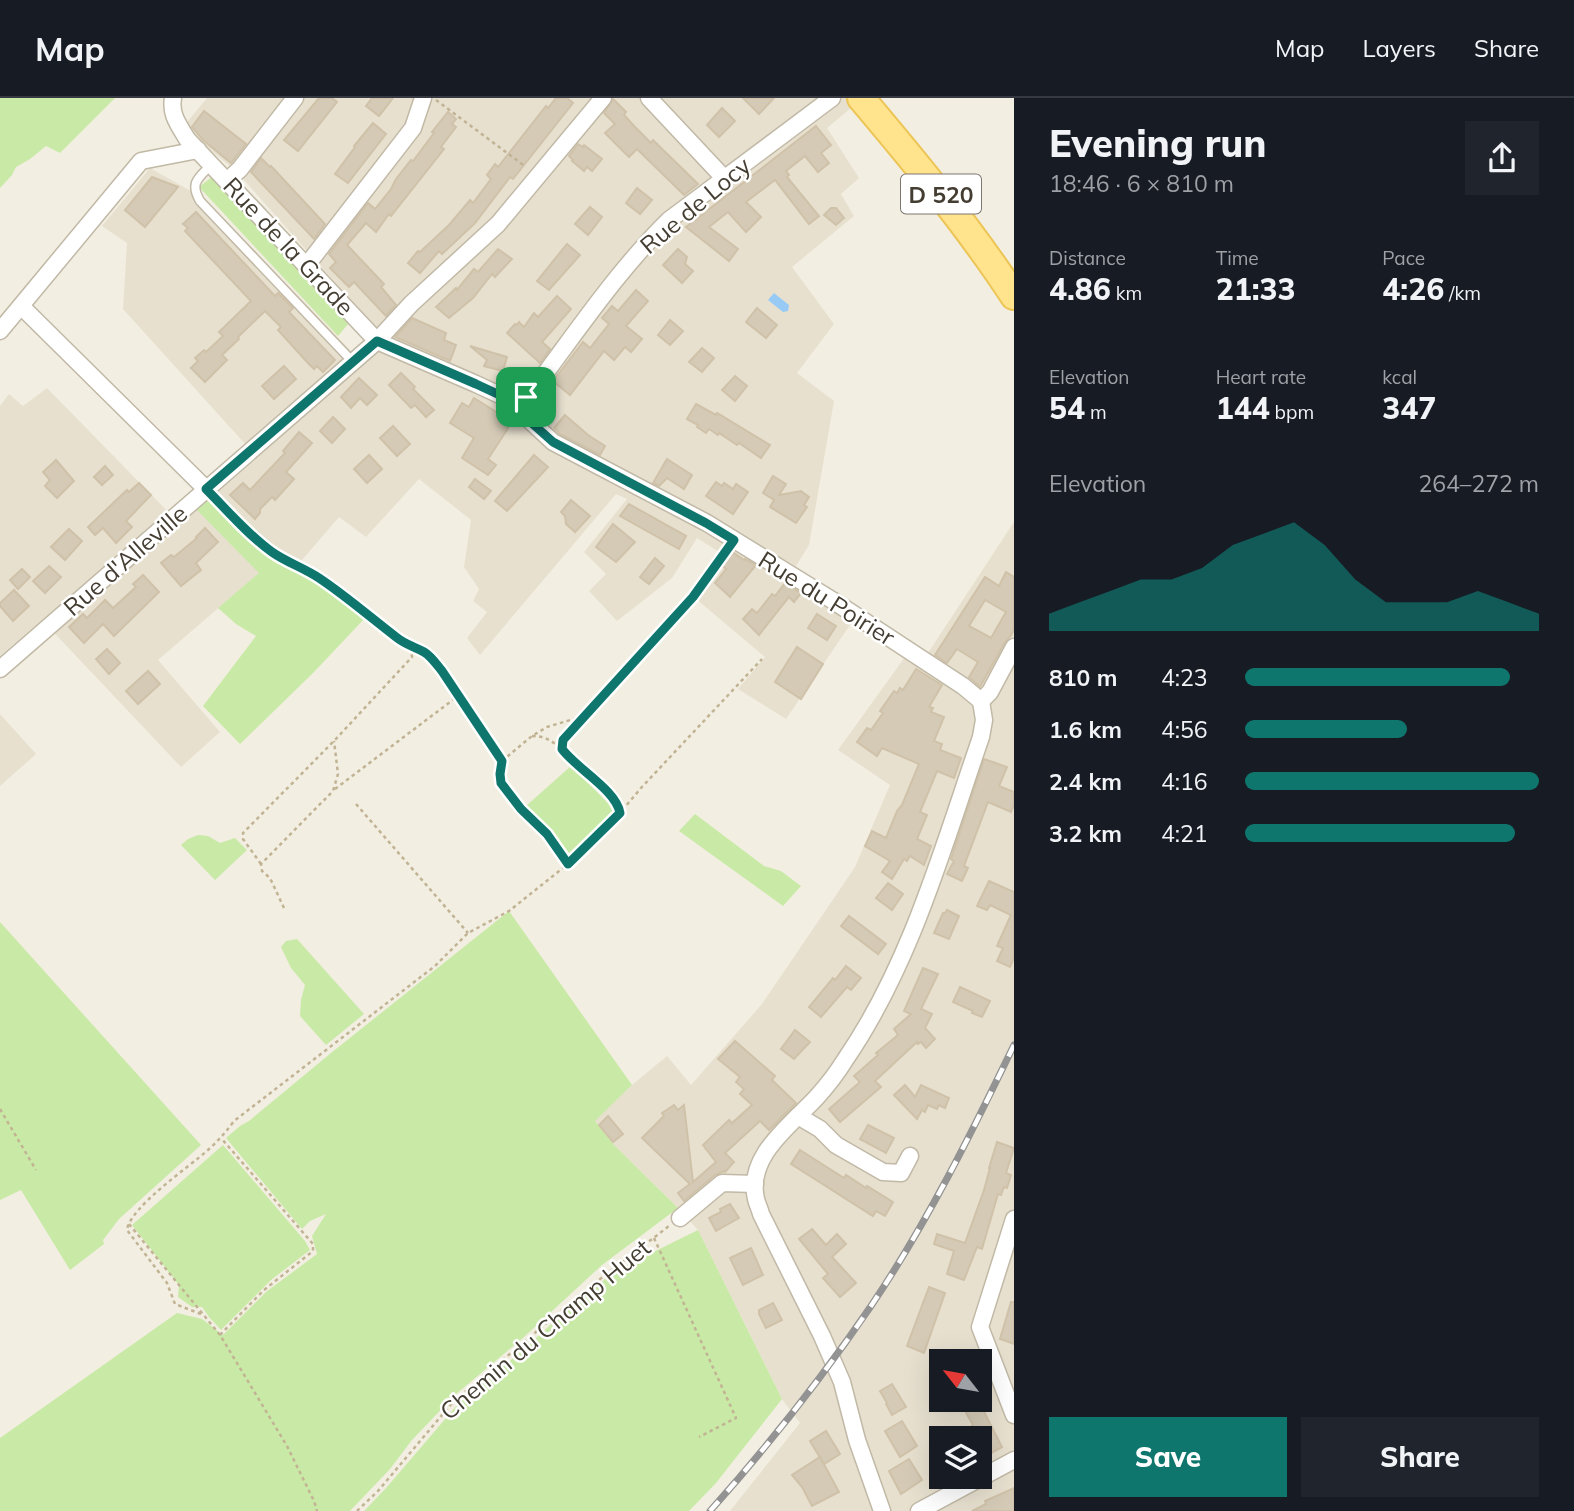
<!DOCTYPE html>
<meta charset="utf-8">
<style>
:root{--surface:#171b24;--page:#20242c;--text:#f1f3f6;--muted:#9ea1a6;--line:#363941;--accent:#0f766e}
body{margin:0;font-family:Mulish,sans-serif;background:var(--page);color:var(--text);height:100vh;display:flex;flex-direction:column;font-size:26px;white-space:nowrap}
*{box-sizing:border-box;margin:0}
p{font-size:23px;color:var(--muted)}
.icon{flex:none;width:38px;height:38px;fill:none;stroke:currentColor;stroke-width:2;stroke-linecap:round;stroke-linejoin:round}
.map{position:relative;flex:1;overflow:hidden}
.drawer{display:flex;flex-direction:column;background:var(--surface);width:560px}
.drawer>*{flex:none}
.needle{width:46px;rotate:301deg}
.buttons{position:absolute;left:929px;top:1251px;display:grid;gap:14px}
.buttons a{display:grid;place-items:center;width:63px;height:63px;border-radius:0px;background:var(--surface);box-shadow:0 7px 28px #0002;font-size:35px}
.pin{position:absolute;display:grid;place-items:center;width:60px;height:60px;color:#fff;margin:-30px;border-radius:14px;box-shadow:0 4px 10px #0006}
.round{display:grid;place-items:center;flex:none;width:74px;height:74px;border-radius:0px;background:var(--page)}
.summary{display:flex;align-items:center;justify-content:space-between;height:119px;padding:0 35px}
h1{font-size:38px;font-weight:800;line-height:52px}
.figures{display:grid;grid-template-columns:repeat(3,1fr);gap:10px;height:119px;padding:7px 35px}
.figures div{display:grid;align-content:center}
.figures b{font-size:30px;font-weight:800}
.figures small{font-size:19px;font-weight:400}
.figures p{font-size:19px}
.chart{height:196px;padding:14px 35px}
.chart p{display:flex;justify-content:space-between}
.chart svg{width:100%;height:126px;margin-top:7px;fill:var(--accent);opacity:.7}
.action{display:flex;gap:14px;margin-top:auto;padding:14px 35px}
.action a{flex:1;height:80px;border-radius:0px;background:var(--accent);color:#fff;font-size:28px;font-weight:800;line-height:80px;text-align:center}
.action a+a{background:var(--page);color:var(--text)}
ul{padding:0 35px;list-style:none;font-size:23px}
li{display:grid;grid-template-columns:112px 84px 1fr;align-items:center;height:52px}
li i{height:18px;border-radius:9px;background:var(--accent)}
header{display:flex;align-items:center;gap:42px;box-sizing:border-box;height:98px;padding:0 35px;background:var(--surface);border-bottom:2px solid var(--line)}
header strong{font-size:33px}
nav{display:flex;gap:38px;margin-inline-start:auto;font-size:24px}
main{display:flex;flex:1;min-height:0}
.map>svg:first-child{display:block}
.residential{fill:#e7e0cf;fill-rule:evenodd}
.green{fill:#c9eaa6}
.water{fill:#97cbf5}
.building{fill:#d4cab6;stroke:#d0c2a9;stroke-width:2;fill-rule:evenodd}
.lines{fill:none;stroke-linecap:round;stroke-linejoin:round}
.service-casing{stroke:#c1b9a6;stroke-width:11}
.minor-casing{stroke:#c1b9a6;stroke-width:19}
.primary-casing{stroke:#ecc556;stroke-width:30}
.path{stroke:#c1b394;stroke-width:2.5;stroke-dasharray:3.5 3.5;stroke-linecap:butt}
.service{stroke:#fff;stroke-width:8}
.minor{stroke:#fff;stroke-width:16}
.primary{stroke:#ffe38d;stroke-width:26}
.rail-casing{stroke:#939393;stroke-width:7}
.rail{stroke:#fff;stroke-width:4.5;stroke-dasharray:13;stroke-linecap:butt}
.route-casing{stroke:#fff;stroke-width:14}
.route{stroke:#0f766e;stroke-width:9}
.labels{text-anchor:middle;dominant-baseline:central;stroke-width:5;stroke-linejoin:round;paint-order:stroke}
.shield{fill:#fff;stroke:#7c7770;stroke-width:2}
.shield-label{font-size:23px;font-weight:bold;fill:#443d32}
.street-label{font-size:24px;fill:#443d32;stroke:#fff}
</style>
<header>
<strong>Map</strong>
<nav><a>Map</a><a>Layers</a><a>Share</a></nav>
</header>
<main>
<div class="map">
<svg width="1014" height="1413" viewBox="0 0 1014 1413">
<rect width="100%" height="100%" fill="#f2eee1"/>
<g class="residential">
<polygon points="207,0 863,0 827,30 859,80 841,96 854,118 792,169 834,226 797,275 834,303 809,447 796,468 582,355 512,303 464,272 385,241 237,74 183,29"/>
<polygon points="150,70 205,101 353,255 364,259 379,254 474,290 494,301 529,333 600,376 737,448 852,524 786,621 738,591 765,559 695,500 721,455 697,440 672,480 617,523 589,493 606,476 584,454 627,401 616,396 480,557 467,540 487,514 473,503 479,491 464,469 471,422 419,381 366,439 339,419 302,462 264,471 158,562 220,634 181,669 42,522 0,558 0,308 9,296 23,308 47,290 179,425 256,358 123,211 127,145 102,128"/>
<path d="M1014 424V1413H730L800 1325 782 1301 698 1132 678 1110 613 1046 594 1023 632 987 667 958 691 987 762 906 855 769 890 687 838 652 905 559 926 558ZM942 1264H980V1302H942ZM942 1340H980V1379H942Z"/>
<polygon points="0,616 36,656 0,688"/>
</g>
<g class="green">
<polygon points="0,0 115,0 60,55 46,48 30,61 16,69 12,77 0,90"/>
<polygon points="213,78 349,225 338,238 199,89"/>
<polygon points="215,393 265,440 294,463 295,471 348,504 365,520 314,574 240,646 203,608 256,538 236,526 218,510 259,475 196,411"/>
<polygon points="571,668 616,713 568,759 526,708"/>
<polygon points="695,716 764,768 781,773 801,788 783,808 679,733"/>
<polygon points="198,737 208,738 220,745 235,740 247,752 215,782 181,747 188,741"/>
<polygon points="509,813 632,987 595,1023 613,1046 678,1110 602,1167 524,1239 455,1297 412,1342 390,1371 350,1413 0,1413 0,1340 177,1215 202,1221 223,1237 266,1194 317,1156 312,1138 326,1116 310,1123 302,1131 226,1040 240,1028 249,1023 331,955"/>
<polygon points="0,824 201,1047 119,1121 103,1142 104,1146 70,1172 21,1092 0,1102"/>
<polygon points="297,841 364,916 326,947 300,918 301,902 305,887 291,870 281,849 286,843"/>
<polygon points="223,1047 305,1143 310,1152 271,1182 221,1232 209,1219 202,1209 192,1209 178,1199 179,1187 132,1127"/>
<polygon points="698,1132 782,1301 716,1385 689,1413 364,1413 387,1389 458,1306 523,1252 560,1218 615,1173"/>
</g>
<polygon class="water" points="774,195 789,207 788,213 783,214 768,202"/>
<g class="building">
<polygon points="319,0 332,0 337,4 298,53 284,42"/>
<polygon points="372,0 393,0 379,18 366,8"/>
<polygon points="556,0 567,0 573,5 513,81 510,79 475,125 442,156 439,153 420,175 408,165 418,153 420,154 449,127 470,102 473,105 491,81 487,77 495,66 498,69 546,8 548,10"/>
<polygon points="743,0 774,0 759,16"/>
<polygon points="613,1 626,14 624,17 635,29 651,45 653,42 698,86 684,97 637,51 629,59 605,35 615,26 604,15"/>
<polygon points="722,10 735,23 719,39 707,27"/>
<polygon points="204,13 246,46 231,65 203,42 192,29"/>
<polygon points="448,14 456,21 452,26 456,29 441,49 444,51 391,118 389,116 376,134 366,125 347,147 384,186 381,189 396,207 386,218 354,184 349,189 330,170 336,164 329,156 368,105 375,111 391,91 396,81 411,62 413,63 434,35 432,34"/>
<polygon points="373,25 386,36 348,85 335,76 355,49 354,48"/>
<polygon points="816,28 831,47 821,55 829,65 818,74 805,58 786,73 789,77 787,79 819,118 809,126 775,82 746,104 761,119 746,134 728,114 709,129 738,151 729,163 686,129"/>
<polygon points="578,46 583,49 584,47 602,61 592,73 587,69 584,73 572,63 573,62 569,58"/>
<polygon points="261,60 270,69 271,68 325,126 314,141 251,74"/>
<polygon points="152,79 178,89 145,129 125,112"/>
<polygon points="637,90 652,102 640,116 626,105"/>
<polygon points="590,109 602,119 588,137 575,126"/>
<polygon points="831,110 836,110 844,120 836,127 824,117"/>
<polygon points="196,114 275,198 278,195 293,210 289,214 335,262 323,274 317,268 314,271 307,264 278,232 281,229 265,213 238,239 239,241 222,257 227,262 205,284 191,270 198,263 195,260 204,252 206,254 223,238 219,234 251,203 185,133 188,130 183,126"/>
<polygon points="567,146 580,157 549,192 537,183"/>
<polygon points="498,151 512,161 495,179 492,176 473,200 449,220 436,209 456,190 457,192 474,171 478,174"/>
<polygon points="678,151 687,159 685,166 693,173 682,185 663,167"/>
<polygon points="636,192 648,203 626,228 642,241 631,254 625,249 614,262 604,253 570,297 553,283 583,244 590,250 609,226 602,220 612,208 618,213"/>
<polygon points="557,198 571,211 542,244 550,251 540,265 507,235 515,226 517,227 519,224 524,229 534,215 538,219"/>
<polygon points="757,210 777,227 766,240 746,224"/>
<polygon points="412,220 446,235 444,242 456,247 450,263 395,239"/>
<polygon points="670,222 683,233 670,247 658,237"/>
<polygon points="470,248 507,259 503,273 484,268 487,262"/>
<polygon points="702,250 714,260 702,274 689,264"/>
<polygon points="284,268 296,281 274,301 262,288"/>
<polygon points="401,275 415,289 413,291 434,312 426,319 415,307 411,310 389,287"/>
<polygon points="735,278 747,288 735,303 722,292"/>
<polygon points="359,280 377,297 367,307 360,300 351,310 341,299"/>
<polygon points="474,300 512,324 488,361 496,367 488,377 462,360 474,340 450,325 462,305 469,309"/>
<polygon points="696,306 716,317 717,315 770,347 761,360 739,345 737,347 719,335 718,337 709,331 706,335 697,329 698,327 687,321"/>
<polygon points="565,317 588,337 605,348 600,357 560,336 554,330"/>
<polygon points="333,319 345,331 332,345 320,333"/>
<polygon points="393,328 410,346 397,358 380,340"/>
<polygon points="299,334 312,345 286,374 294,381 275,402 272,399 260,411 260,415 255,421 230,397 243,385 250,392 285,355 283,353"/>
<polygon points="369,357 382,371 367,385 354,371"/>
<polygon points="534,357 548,369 507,413 495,403"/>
<polygon points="667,361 692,377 684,391 667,380 659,388 653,385"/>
<polygon points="56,362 74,383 57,400 45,388 50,382 43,374"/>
<polygon points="105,368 113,377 102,387 94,379"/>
<polygon points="773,378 786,386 779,397 801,393 809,399 804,407 807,409 796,425 770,409 774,402 763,395"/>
<polygon points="475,381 491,393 484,401 469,389"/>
<polygon points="716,384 722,388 724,385 733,391 736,386 748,394 733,416 706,398"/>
<polygon points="139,385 151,397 126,423 132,429 116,445 103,430 95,437 88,429 127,392 129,394"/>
<polygon points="571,402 590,418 575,434 566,426 565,418 561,414"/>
<polygon points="629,406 686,438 679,451 620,418"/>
<polygon points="613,426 635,444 616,464 596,449"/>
<polygon points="205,430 218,444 196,465 201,472 181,488 161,465 171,457 174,459 197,440 196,439"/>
<polygon points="69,431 82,443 65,462 51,449"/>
<polygon points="731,453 744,462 745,461 756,467 730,499 715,485 726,471 721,466"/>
<polygon points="655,460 664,468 649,486 640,479"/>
<polygon points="49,468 61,479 45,495 33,483"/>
<polygon points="22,471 30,479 18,491 10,482"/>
<path d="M1006 474 1014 479V532L1010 539 1005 544 980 589 969 579 978 564 957 551 947 565 935 557 985 479 999 488ZM985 502 1006 514 991 540 969 528Z"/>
<polygon points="143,477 159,494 114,538 103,526 84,545 69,529 83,516 87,520 105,502 113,510 136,489 133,486"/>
<polygon points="785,485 801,495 794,504 789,499 759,537 743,521 752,511 757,515 772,496 775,498"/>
<polygon points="14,492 29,508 13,523 0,508 0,505"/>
<polygon points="817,516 836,528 827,542 808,530"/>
<polygon points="797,549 823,566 801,601 775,584"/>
<polygon points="107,551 120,565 109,576 96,561"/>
<polygon points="916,571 942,587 929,609 933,610 931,614 944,619 934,643 942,646 940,652 961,660 954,680 937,673 920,714 927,717 917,741 931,748 924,767 910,758 907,763 904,761 892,781 882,774 890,763 865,748 872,733 886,740 897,713 902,707 919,666 882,650 877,658 857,644 867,630 871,632 883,615 880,613 894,593 897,595 900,590 903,592"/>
<polygon points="148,573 160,586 138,606 126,593"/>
<polygon points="984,661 1007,669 999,688 1014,694 1014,707 1011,714 988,704 964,768 968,770 962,783 947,776 954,763 951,761"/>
<polygon points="989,783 1014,794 1014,860 1010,869 997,863 1003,850 997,848 1011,817 990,807 987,812 977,808"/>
<polygon points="888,785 903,796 892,812 876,800"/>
<polygon points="947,812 959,818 949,841 934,835 943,815 945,815"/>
<polygon points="849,818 886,846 878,856 841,828"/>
<polygon points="846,868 861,880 851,892 847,889 821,919 809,909 833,880 835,882"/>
<polygon points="923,870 938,876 921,911 932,916 925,930 935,941 926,950 921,944 918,946 917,944 875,983 881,989 840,1024 829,1011 860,984 854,978 878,957 876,955 898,937 894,931 911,916 904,913"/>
<polygon points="960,889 990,903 982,919 972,915 973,913 953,904"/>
<polygon points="795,932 810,944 794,961 781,951"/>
<polygon points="735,943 775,978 772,982 796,1005 769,1032 760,1023 725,1055 734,1064 725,1074 724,1073 715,1077 684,1103 678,1095 690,1086 642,1040 664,1018 662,1015 674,1007 678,1012 684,1007 693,1084 716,1064 703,1047 729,1022 732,1025 752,1007 740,996 744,991 736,984 740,979 718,961"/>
<polygon points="905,987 915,999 921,987 949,1000 945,1010 939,1007 937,1011 928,1007 925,1014 922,1012 917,1021 894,997"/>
<polygon points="608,1018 623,1036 613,1044 599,1027"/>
<polygon points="868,1027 894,1040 886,1055 860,1041"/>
<polygon points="997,1044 1014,1050 1006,1075 1011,1077 1007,1090 1004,1089 1001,1097 998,1096 982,1151 977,1149 964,1182 947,1176 954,1153 934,1146 937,1136 965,1145 984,1092 990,1070 989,1070"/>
<polygon points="800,1052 844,1080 846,1077 866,1090 867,1088 893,1104 885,1118 876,1113 873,1118 791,1066"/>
<polygon points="730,1106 739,1120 716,1133 709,1120 721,1114 720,1111"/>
<polygon points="812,1131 826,1147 837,1136 846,1146 832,1159 856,1185 840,1199 823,1180 828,1176 799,1141"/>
<polygon points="751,1150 763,1177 743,1187 730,1160"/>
<polygon points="929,1189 945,1195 924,1255 907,1248"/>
<polygon points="1011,1204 1014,1204 1014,1246 1000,1241"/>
<polygon points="773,1205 782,1222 766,1230 759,1216 759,1212"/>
<polygon points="892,1286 906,1309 892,1317 886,1306 887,1305 880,1293"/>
<polygon points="959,1302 978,1302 1002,1349 986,1358 980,1348 980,1340 976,1340 970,1329 973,1327"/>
<polygon points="902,1323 917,1348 900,1359 885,1333"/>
<polygon points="826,1333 840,1356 824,1366 810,1343"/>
<polygon points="820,1359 839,1394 812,1408 802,1389 792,1377"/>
<polygon points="909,1361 922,1382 901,1396 889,1373"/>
<polygon points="1014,1390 1014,1413 972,1413 986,1406 985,1403"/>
</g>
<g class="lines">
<defs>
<path id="service" d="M212 66C199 80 189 84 200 103L352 263"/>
<g id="minor">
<path d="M173 0C170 17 179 27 187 41L377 243 476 286 504 299 511 305"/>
<polyline points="649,0 724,80"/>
<polyline points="227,83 240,71 295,0"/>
<polyline points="307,167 413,30 423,0"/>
<polyline points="21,208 206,391"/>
<polyline points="0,233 141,63 198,52"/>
<path d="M526 299 532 293C576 235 617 173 669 122L832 0"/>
<polyline points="525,318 553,344 707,425 832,502 963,588 981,603"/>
<polyline points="0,571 377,243 411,206 498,126 603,0"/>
<polyline points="981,603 990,594 1014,549"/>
<polyline points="798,1018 820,1031 836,1047 883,1074 901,1075 910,1058"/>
<polyline points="680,1120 722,1085 755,1086"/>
<polyline points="1014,1121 980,1229 1014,1317"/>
<path d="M882 1413 857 1342 842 1284 822 1238 761 1116C760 1111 757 1106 756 1101 746 1058 791 1027 816 1000 826 989 837 975 845 962 911 866 943 749 981 639L984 622 981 603"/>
<polyline points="919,1413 1014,1362"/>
</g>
<path id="primary" d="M861 0C915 64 968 128 1014 198"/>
</defs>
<use href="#service" class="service-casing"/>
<use href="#minor" class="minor-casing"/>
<use href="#primary" class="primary-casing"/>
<g class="path">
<polyline points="436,2 526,69"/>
<polyline points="215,400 247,433 271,453 285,462 300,469 319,480 353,503 398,541 409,549 425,555 442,573 502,663 500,675 501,685 521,711 547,736 568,766"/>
<path d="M584 618 563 642 562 651C577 671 616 692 620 715"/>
<path d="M532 638C545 638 552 643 562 651"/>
<polyline points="502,663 532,638 547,629 584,618 693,499 725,454"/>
<polyline points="335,691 458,598"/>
<polyline points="356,706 468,835"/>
<polyline points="261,766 243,741 243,735 334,643 412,559 411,550"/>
<polyline points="284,810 270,780 262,773 261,766 333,693 338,676 334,643"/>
<polyline points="0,1011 36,1072"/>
<polyline points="129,1126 220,1237 287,1348 314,1403 317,1413"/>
<polyline points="654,1140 736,1320 699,1339"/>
<path d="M201 1216 175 1206 167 1185 127 1132C130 1109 189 1069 208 1052 218 1043 226 1034 234 1023L435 868 468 835 509 813 568 766 620 715 641 690 762 561"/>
<polyline points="220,1237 264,1192 313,1153 313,1146 221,1040"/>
<polyline points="357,1413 378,1393 453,1304 582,1195 669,1128"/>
</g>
<use href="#service" class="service"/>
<use href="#minor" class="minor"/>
<use href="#primary" class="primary"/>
<defs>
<path id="rail" d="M710 1413C768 1348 822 1280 871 1208 927 1125 971 1036 1014 947"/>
</defs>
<use href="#rail" class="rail-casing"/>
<use href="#rail" class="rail"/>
</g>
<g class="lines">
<defs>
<path id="route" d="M377 243 476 286 504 299 510 305 512 302 519 298 526 299 531 307 530 314 525 318 534 327 553 344 706 425 734 442 693 499 563 642 562 651C577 671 616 692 620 715L568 766 547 736 521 711 501 685 500 676 502 663 442 573C437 567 431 558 424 554 413 548 406 547 396 539 370 519 346 498 319 480 304 470 286 464 272 454 247 436 227 412 206 391Z"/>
</defs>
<use href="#route" class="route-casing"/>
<use href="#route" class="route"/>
</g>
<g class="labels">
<rect class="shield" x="901" y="76.5" width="80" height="39" rx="5"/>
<g class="shield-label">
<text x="941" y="96">D 520</text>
</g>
<g class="street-label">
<text transform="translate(695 107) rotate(-40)">Rue de Locy</text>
<text transform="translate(289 148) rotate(47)">Rue de la Grade</text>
<text transform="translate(125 462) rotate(-41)">Rue d'Alleville</text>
<text transform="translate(827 500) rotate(32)">Rue du Poirier</text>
<text transform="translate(545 1231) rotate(-40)">Chemin du Champ Huet</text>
</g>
</g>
</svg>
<div class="buttons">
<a><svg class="needle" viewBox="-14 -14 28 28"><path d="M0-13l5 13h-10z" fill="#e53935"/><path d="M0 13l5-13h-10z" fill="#9ea1a6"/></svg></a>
<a><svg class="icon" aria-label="layers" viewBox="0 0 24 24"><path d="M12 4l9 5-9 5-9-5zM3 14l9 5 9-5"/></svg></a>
</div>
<div class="pin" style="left:526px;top:299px;background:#1e9e55"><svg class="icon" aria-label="arrive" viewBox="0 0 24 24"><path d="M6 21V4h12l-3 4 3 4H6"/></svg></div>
</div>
<section class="drawer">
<div class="summary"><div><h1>Evening run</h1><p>18:46 · 6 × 810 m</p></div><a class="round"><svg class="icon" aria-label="share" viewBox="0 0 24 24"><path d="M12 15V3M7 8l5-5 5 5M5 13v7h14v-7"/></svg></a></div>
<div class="figures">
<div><p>Distance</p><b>4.86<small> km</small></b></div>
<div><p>Time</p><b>21:33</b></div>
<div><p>Pace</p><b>4:26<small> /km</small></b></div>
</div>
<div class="figures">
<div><p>Elevation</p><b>54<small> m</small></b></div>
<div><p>Heart rate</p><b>144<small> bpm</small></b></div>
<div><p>kcal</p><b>347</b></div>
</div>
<div class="chart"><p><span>Elevation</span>264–272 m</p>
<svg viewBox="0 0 160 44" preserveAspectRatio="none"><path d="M0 44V38L10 34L20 30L30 26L40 26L50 22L60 14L70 10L80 6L90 14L100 26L110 34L120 34L130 34L140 30L150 34L160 38V44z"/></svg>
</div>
<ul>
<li><b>810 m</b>4:23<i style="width:90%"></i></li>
<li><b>1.6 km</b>4:56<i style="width:55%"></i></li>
<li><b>2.4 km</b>4:16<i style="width:100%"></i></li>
<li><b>3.2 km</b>4:21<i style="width:92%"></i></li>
</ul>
<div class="action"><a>Save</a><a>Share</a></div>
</section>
</main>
